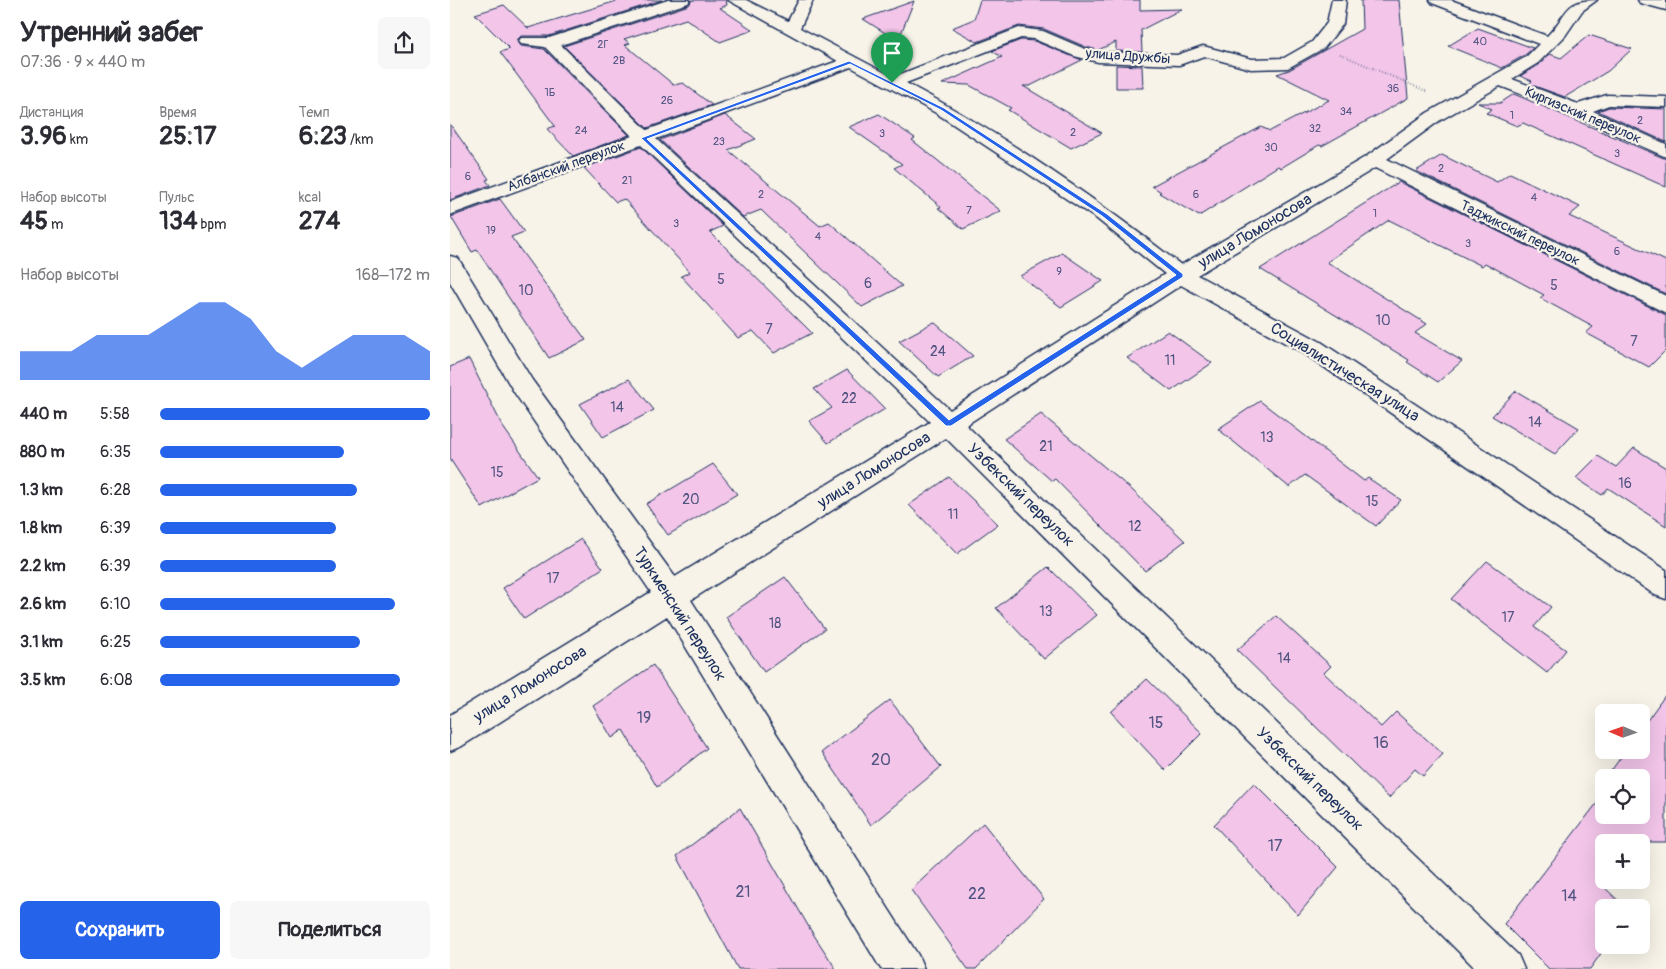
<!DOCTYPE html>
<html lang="ru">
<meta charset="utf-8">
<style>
:root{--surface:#fff;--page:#f7f7f7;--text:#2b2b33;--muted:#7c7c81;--accent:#2563eb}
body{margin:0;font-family:Pangolin,sans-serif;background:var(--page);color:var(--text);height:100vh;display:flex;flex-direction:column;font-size:19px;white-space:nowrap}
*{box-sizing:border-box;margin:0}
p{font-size:16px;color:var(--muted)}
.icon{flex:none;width:28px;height:28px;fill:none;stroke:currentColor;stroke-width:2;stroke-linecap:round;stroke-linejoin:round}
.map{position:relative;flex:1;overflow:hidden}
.side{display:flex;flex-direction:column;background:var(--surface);width:450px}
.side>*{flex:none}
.needle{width:32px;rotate:272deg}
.fabs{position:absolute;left:1145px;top:704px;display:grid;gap:10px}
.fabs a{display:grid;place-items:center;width:55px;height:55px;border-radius:8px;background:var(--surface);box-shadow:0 5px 20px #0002;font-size:25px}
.pin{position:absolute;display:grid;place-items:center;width:42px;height:42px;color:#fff;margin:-51px -21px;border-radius:50% 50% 50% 0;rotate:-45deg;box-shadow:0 0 5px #0007}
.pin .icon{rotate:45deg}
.round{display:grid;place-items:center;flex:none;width:52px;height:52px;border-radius:8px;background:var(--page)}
.overview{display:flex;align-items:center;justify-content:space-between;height:85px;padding:0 20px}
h1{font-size:28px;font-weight:800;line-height:38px}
.stats{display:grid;grid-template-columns:repeat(3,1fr);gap:8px;height:85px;padding:5px 20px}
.stats div{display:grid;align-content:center}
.stats b{font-size:25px;font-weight:800}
.stats small{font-size:14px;font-weight:400}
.stats p{font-size:14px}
.chart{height:140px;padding:10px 20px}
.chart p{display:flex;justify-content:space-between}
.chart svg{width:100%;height:90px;margin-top:5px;fill:var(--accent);opacity:.7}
.action{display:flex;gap:10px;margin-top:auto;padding:10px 20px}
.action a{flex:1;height:58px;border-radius:8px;background:var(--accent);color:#fff;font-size:20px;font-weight:800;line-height:58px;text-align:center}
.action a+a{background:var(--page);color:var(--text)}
ul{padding:0 20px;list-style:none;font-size:16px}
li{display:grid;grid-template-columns:80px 60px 1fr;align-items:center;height:38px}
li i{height:12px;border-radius:6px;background:var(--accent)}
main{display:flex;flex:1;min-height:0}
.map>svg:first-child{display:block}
.building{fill:#f2c5e9;stroke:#1b2f5e}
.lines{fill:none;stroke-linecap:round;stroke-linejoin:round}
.minor-casing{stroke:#1b2f5e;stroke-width:3}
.path{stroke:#1b2f5e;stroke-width:2;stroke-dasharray:0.5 2.5;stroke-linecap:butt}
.minor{fill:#f7f3e8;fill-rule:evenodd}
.route{fill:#2563eb;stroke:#fff;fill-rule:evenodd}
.labels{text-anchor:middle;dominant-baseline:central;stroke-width:4.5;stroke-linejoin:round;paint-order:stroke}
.far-number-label{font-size:11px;fill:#515481}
.far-street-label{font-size:14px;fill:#1b2f5e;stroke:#f7f3e8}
.number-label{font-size:14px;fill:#515481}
.street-label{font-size:16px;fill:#1b2f5e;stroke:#f7f3e8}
.near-number-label{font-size:16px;fill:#515481}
</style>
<main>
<section class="side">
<div class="overview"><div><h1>Утренний забег</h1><p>07:36 · 9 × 440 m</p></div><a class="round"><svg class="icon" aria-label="share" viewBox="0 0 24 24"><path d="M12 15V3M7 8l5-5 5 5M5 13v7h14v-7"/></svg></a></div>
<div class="stats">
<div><p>Дистанция</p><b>3.96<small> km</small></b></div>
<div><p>Время</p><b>25:17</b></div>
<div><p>Темп</p><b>6:23<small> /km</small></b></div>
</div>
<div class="stats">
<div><p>Набор высоты</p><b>45<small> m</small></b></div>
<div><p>Пульс</p><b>134<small> bpm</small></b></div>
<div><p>kcal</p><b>274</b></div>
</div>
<div class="chart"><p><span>Набор высоты</span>168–172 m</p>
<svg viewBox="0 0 160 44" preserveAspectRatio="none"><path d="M0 44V30L10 30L20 30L30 22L40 22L50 22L60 14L70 6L80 6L90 14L100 30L110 38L120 30L130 22L140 22L150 22L160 30V44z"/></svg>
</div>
<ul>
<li><b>440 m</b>5:58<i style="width:100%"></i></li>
<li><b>880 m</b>6:35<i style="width:68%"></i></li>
<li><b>1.3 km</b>6:28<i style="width:73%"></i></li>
<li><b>1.8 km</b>6:39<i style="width:65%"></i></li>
<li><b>2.2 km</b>6:39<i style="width:65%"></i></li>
<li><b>2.6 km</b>6:10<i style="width:87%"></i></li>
<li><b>3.1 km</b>6:25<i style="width:74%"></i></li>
<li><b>3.5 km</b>6:08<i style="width:89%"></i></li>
</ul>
<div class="action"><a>Сохранить</a><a>Поделиться</a></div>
</section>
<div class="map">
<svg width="1216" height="969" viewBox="0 0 1216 969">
<rect width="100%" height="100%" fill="#f7f3e8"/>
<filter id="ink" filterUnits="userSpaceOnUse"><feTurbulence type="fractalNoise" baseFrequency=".02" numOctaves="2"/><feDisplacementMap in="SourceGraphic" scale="10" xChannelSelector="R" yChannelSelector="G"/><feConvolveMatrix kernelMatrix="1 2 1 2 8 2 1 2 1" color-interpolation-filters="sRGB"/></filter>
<g filter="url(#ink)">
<g class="building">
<polygon points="170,0 212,0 99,36 71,36 67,40 71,46 94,49 179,135 123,156 97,129 105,126 50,52 60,49 25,14 54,5 78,28"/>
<polygon points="242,0 276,0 277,5 270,8 303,30 270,42 236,19 174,39 180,43 175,45 224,85 233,83 262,105 197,128 114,46 239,5"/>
<polygon points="530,0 690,0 690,10 732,9 691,30 692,52 666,51 666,42 648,50 636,47 594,29 569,26 527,42 502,28 524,19"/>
<polygon points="911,0 949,0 958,98 872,146 869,145 831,168 828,166 749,216 709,193 711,192 702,186 811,127 820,131 879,100 827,74 839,70 912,29"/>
<polygon points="464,1 448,41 413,19"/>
<polygon points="1028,28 1083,48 1075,55 1052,68 998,46"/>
<polygon points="1139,35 1182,49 1158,71 1115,97 1079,84 1082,81 1070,76 1089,65 1100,54 1111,58"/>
<polygon points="571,40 584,41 632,60 580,86 573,86 652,133 621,148 558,110 561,108 519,85 492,84 552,57 542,51"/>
<polygon points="666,65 692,66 693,88 666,88"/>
<polygon points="1064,94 1216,159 1216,187 1073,123 1067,126 1036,113 1042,109 1028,103 1050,103"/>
<polygon points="1159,107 1216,109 1216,142 1148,111"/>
<polygon points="429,114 465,138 462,140 551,211 513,229 488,208 491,207 444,168 452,164 399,127"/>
<polygon points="275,115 306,139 278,150 370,226 379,222 452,286 412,307 311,210 293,217 210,140"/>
<polygon points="0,124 39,179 36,180 40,185 0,200"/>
<polygon points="191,147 273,226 260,232 362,333 324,353 303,331 288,338 231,276 240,272 174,199 166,202 134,168"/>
<polygon points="992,155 1047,182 1060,173 1130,207 1119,216 1216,261 1216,294 966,171"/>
<polygon points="949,182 1216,315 1216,350 1199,367 1136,333 1143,327 1090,298 1094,295 1035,263 1032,266 939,220 877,262 977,324 965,333 1012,361 988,382 957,362 959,360 810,269"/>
<polygon points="50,199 74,232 61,237 136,340 99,358 27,250 22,252 1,217"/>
<polygon points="612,253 653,281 611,307 570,276"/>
<polygon points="484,322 523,356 488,377 449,341"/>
<polygon points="718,331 762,363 721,391 677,358"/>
<polygon points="19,359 53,427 88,477 32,508 0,459 0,367"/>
<polygon points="397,370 435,409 378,443 359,421 382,408 364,389"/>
<polygon points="179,379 204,410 153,437 130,404"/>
<polygon points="1066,391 1129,428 1105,454 1042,416"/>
<polygon points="810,401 914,481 918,478 951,500 926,526 855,475 839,487 768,429"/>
<polygon points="591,414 681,489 735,541 695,571 605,479 602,481 554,439"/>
<polygon points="1184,448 1216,468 1216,526 1158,488 1152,495 1126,478 1148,456 1166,467"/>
<polygon points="263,464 287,494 218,535 196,504"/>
<polygon points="499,477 548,524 507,554 459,505"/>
<polygon points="131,539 153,568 74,619 53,588"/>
<polygon points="1037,561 1101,607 1084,627 1116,650 1097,673 1001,599"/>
<polygon points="598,567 647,615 594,659 546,608"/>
<polygon points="335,577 375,629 314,672 276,617"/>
<polygon points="826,616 881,666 874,673 931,727 946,712 993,754 973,776 965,769 939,798 787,650"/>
<polygon points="203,665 257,748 207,787 173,730 162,738 143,706"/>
<polygon points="697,679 752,733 715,770 661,712"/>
<polygon points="1216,694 1216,842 1154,842 1155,880 1152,885 1176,908 1154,908 1154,945 1157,945 1140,969 1099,969 1054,924 1154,794 1154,815 1191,815 1191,778 1156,778 1176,750 1191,750 1191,729"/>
<polygon points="440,700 491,767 421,825 372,752"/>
<polygon points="804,783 888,867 848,915 764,825"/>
<polygon points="290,808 360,929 386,969 288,969 227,856"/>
<polygon points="533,823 594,899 526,969 518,969 461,890"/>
</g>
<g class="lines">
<defs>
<g id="minor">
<path d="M218 0H240L238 3 111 45 197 130 388 61 278 0H296L338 21 349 0H363L350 28 443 77 569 28 593 31 635 49 648 52 727 55 753 46 802 59 834 58 862 42 877 23 882 0H896L893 24 874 48 838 68 801 69 754 56 729 65 648 62 624 56 584 39 571 38 456 83C553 134 645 198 731 265L917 156 977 113 1076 57 1089 44 982 3 980 0H1001L1097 36C1119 14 1113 0 1147 0L1132 11 1115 36 1088 63 1062 79 1128 104 1157 95 1216 97V107L1159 105 1143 111 1216 144V157L1100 105 1050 86 989 121 937 159 1216 296V313L925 168 747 275 871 342 1216 570V599L1205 595 855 354 731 285 516 425 1068 955 1074 969H1026L496 438 241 600 468 955 474 969H431L217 616 12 746 0 751V715L201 592 64 392 0 282V256L8 258 82 380 225 577 480 422 191 145 0 215V202L182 136 95 47 71 44 69 41 71 38H99ZM401 67 486 113 647 219 715 274 500 410 206 139Z"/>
<polygon points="1188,0 1216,0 1216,10 1190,3"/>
</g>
</defs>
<use href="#minor" class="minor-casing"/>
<polyline class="path" points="890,54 978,92"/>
<use href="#minor" class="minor"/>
</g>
</g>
<path class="route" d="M399 61 494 108 657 214 733 274V277L501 426H496L191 138ZM400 64 491 110 652 216 726 275 499 420 197 139Z"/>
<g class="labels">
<g class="far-number-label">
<text x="1030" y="41">40</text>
<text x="153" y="44">2Г</text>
<text x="169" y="60">2В</text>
<text x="943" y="88">36</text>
<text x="100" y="92">1Б</text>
<text x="217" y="100">26</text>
<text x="896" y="111">34</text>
<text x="1062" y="115">1</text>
<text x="1190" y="120">2</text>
<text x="865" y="128">32</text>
<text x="131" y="130">24</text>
<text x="623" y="132">2</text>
<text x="432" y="133">3</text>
<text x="269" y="141">23</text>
<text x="821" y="147">30</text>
<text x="1167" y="153">3</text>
<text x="991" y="168">2</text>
<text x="18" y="176">6</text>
<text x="177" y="180">21</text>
<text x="311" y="194">2</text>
<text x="746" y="194">6</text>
<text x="1084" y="197">4</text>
<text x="519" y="210">7</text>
<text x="925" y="213">1</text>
<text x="226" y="223">3</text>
<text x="41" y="230">19</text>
<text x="368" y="236">4</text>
<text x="1018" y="243">3</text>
<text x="1167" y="251">6</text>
<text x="609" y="271">9</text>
</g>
<g class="far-street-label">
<text transform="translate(678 56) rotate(4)">улица Дружбы</text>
<text transform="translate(1133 115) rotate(23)">Киргизский переулок</text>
<text transform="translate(116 166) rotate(-20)">Албанский переулок</text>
<text transform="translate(1070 233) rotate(26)">Таджикский переулок</text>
</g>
<g class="number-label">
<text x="271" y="279">5</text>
<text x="418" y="283">6</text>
<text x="1104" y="285">5</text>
<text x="76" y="290">10</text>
<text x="933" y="320">10</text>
<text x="319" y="329">7</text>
<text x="1184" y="341">7</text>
<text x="488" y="351">24</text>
<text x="720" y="360">11</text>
<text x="399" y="398">22</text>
<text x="167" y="407">14</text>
<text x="1085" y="422">14</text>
<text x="817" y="437">13</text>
<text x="596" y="446">21</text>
<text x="47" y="472">15</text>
<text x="1175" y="483">16</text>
<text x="241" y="499">20</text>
<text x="922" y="501">15</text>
<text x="503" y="514">11</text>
<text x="685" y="526">12</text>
<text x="103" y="578">17</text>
<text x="596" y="611">13</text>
<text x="1058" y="617">17</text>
<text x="325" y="623">18</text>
<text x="834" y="658">14</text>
</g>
<g class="street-label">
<text transform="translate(805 231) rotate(-31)">улица Ломоносова</text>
<text transform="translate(895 372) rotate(32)">Социалистическая улица</text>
<text transform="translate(424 470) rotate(-32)">улица Ломоносова</text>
<text transform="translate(571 495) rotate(44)">Узбекский переулок</text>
<text transform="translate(230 614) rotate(57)">Туркменский переулок</text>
<text transform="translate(80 684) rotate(-32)">улица Ломоносова</text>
<text transform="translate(860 779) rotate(44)">Узбекский переулок</text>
</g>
<g class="near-number-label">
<text x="194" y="718">19</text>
<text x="706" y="723">15</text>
<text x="931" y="743">16</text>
<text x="431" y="760">20</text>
<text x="825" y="846">17</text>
<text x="293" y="892">21</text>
<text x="527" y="894">22</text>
<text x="1119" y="896">14</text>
</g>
</g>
</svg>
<div class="fabs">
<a><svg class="needle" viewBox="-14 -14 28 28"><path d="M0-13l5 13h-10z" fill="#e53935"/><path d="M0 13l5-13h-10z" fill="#7c7c81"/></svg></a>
<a><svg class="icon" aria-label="locate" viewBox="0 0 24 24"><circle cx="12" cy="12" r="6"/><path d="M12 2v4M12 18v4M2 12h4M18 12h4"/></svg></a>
<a>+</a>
<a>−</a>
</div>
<div class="pin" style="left:442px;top:83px;background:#1e9e55"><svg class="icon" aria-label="arrive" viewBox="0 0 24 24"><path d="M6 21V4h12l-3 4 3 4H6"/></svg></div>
</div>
</main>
